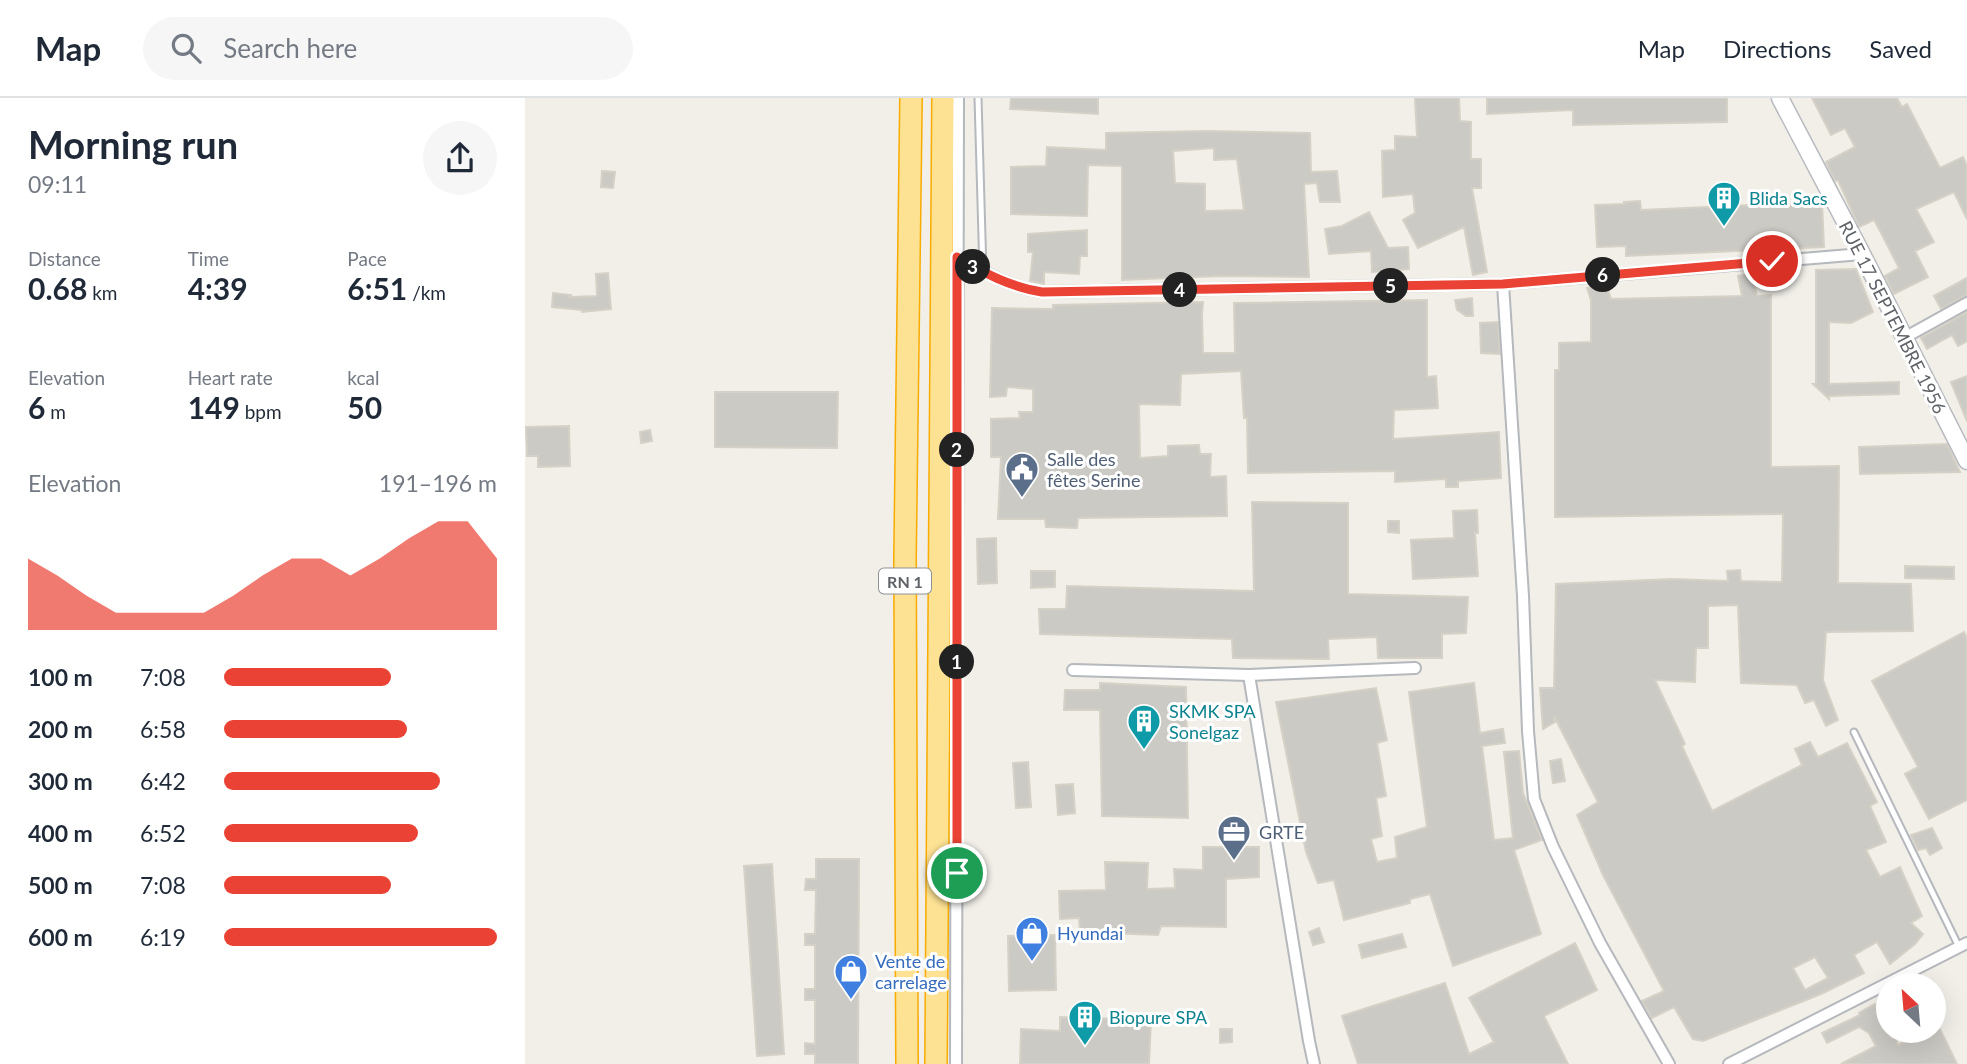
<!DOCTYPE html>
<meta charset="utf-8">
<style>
:root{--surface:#fff;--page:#f6f6f7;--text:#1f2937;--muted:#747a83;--line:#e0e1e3;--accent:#ea4335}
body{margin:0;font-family:Lato,sans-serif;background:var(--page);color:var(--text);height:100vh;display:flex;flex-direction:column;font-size:26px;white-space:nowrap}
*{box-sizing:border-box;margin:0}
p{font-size:23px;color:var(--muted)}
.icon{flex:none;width:38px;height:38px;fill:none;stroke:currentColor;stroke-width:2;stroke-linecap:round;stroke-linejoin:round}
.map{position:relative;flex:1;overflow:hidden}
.panel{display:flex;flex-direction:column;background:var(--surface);width:525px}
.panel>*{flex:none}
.needle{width:46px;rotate:334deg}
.tools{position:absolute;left:1351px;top:875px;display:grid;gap:14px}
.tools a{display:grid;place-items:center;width:70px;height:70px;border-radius:50%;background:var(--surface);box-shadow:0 7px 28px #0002;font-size:35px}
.pin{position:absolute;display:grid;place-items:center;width:60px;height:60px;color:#fff;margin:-30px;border:4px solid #fff;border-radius:50%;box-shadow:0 2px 7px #0007}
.km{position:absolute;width:35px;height:35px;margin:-18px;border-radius:50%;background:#222;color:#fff;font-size:19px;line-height:35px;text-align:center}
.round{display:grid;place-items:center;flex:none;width:74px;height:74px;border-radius:37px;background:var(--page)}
.summary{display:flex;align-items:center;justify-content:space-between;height:119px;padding:0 28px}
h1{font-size:38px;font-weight:700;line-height:52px}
.metrics{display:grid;grid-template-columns:repeat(3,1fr);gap:10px;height:119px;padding:7px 28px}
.metrics div{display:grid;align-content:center}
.metrics b{font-size:30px;font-weight:700}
.metrics small{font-size:19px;font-weight:400}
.metrics p{font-size:19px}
.chart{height:196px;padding:14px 28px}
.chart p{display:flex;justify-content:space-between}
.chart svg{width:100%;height:126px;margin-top:7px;fill:var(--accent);opacity:.7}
ul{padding:0 28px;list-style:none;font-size:23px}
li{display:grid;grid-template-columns:112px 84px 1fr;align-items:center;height:52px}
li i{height:18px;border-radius:9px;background:var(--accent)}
header{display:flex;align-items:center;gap:42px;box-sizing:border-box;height:98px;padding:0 35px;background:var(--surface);border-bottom:2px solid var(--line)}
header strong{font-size:33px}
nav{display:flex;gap:38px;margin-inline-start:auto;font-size:24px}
.search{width:490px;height:63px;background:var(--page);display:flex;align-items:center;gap:18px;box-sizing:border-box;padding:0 24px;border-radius:38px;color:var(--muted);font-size:26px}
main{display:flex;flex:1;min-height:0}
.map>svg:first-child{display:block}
.building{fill:#cccac5;stroke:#d6d1c6;stroke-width:2;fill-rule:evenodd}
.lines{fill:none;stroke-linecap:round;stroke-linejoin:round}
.lane-casing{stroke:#b5b8bc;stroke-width:9}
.street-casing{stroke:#b5b8bc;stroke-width:14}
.secondary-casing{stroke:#b6babf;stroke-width:19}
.highway-casing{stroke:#f9ab00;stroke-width:24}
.lane{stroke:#fff;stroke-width:5}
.street{stroke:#fff;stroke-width:10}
.secondary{stroke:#fff;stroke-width:16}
.highway{stroke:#fde293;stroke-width:21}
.route-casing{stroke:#fff;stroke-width:14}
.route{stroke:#ea4335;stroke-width:9}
.labels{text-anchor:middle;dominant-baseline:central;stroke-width:6;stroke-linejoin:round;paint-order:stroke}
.shield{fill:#fff;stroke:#8f9295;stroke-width:2}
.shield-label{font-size:16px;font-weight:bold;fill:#5f6368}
.culture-label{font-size:18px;fill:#0d838f;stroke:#fff;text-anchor:start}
.street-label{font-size:18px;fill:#5f6368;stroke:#fff}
.service-label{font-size:18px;fill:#4e5e75;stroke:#fff;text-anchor:start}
.shop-label{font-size:18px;fill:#366cbe;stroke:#fff;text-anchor:start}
</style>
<header>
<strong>Map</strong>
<div class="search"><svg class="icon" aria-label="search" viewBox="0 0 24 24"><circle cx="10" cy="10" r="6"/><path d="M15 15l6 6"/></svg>Search here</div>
<nav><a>Map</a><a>Directions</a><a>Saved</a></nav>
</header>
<main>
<section class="panel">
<div class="summary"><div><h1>Morning run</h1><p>09:11</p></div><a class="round"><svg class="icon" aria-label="share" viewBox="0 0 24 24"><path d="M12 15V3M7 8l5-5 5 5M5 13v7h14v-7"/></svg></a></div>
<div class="metrics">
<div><p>Distance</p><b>0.68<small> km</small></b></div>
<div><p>Time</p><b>4:39</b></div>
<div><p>Pace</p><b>6:51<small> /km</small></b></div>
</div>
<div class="metrics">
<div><p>Elevation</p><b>6<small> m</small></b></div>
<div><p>Heart rate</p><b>149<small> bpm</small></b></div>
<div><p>kcal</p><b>50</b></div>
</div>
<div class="chart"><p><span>Elevation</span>191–196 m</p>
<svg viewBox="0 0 160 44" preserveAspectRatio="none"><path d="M0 44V19L10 25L20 32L30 38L40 38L50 38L60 38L70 32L80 25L90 19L100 19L110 25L120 19L130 12L140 6L150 6L160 19V44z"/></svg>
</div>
<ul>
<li><b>100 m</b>7:08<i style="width:61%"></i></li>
<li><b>200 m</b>6:58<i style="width:67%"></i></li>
<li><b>300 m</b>6:42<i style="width:79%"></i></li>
<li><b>400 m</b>6:52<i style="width:71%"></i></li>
<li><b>500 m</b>7:08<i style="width:61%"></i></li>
<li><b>600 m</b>6:19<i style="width:100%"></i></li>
</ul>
</section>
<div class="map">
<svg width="1442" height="966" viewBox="0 0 1442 966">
<rect width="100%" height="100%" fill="#f1efe8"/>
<g class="building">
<polygon points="486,0 573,0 573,16 485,11"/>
<polygon points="890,0 934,0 935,23 946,24 946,61 956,61 956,90 947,90 962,174 948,177 939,129 893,150 878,122 890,115 888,96 858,99 857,53 870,52 870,38 892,39"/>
<polygon points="962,0 1202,0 1202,24 1048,27 1048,12 962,16"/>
<polygon points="1287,0 1372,0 1377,9 1382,6 1415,70 1438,59 1442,68 1442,121 1429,94 1391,111 1409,144 1390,153 1403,179 1369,196 1360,178 1374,170 1354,131 1349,122 1334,129 1313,82 1310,83 1301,64 1330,49 1320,30 1306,37"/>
<path d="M681 33 785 35 786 74 812 73 815 104H795L792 85 779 86 784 179 696 178 597 182V68L563 67 562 118 486 116V69L521 68 522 49 581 52V35ZM689 50V62L712 61 719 112 680 113V86L650 85 648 53Z"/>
<polygon points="77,73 90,74 88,90 76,89"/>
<polygon points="1115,103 1116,112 1297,104 1299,149 1101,158 1101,148 1072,149 1070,107 1099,106 1099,104"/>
<polygon points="844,114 863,150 883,149 884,171 847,174 846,153 804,156 800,131 817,128"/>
<polygon points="562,132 562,158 555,158 554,176 519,174 519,186 505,183 508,154 503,154 503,136"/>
<polygon points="1331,171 1348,214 1326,225 1304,224 1304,286 1374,284 1374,296 1304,298 1304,301 1288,286 1291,286 1291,172"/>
<polygon points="83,175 86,211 57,214 57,212 27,209 28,195 46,197 45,199 72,198 71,176"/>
<path d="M1227 175 1232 198 1246 197V369L1314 368 1313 485 1386 486 1388 533 1301 534 1298 582 1313 622 1301 628 1289 602 1280 605 1272 587 1216 585 1213 507 1183 508V550H1171L1170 584 1130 582 1160 646 1157 648 1187 713 1277 667 1270 651 1285 644 1293 659 1322 645 1352 704 1345 708 1361 744 1341 752 1355 779 1375 769 1397 818 1386 825 1398 836 1390 846 1365 866 1352 844 1329 857 1339 875 1296 896 1178 943 1168 941 1149 909 1127 920 1117 903 1139 893 1078 777 1052 717 1073 704 1029 618 1030 624 1018 631 1015 590H1029L1031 486 1147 481 1203 483 1202 473 1215 472 1216 483 1257 484 1258 416 1030 419V272H1034V245L1066 244V202L1062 190 1081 185 1086 201 1217 198 1213 178ZM1290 859 1303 880 1280 892 1268 870Z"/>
<polygon points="1442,180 1442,197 1416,211 1409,198"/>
<polygon points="947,200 948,218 941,218 932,212 930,202"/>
<polygon points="902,202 902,279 911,278 913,310 869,312 868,341 974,334 976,380 933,383 933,389 921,389 921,381 870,384 870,373 723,375 722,320 719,320 716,273 656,276 655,307 614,306 615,360 643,358 643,348 674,347 675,356 686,356 685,379 701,378 702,418 553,420 552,430 521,429 520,421 473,421 476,359 466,359 466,321 495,320 494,314 508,314 508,291 482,289 481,298 465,299 467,210 528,211 528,207 678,204 677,216 678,255 710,255 709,205"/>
<polygon points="1442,214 1442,243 1433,248 1427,237 1402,251 1396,240"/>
<polygon points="973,224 975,256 956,255 955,225"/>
<polygon points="1442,278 1442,323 1426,284"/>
<polygon points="190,294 313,294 312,350 190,349"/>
<polygon points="44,328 45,368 13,369 13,358 2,358 1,329"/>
<polygon points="125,332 127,343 116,345 115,334"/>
<polygon points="1422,346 1435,374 1335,376 1334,349"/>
<polygon points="727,404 823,405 823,496 943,499 941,535 917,536 917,560 853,560 852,539 803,541 804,561 708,560 707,541 515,536 514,511 541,511 542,488 729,493"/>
<polygon points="952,412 953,435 950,435 953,478 888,481 886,442 929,440 928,413"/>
<polygon points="863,423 874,423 874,435 863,434"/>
<polygon points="471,440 472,485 453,486 452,441"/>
<polygon points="1380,468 1429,469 1429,481 1380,480"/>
<polygon points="506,473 530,473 530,489 506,490"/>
<polygon points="1439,534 1442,540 1442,702 1404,721 1380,676 1393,669 1347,583"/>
<polygon points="575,585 661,589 663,720 577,718 575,612 539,612 540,592 575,592"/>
<polygon points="949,585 955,635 978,631 980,645 957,648 969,742 988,740 979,654 994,653 998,695 1017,742 989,752 1016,836 928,868 905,796 885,801 885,805 819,822 809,782 793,785 781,754 751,604 851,590 862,642 852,645 861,698 851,700 857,738 846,741 852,764 872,760 870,739 902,729 884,594"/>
<polygon points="1036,661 1040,683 1028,685 1025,663"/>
<polygon points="503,664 506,709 491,710 488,665"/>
<polygon points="548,686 550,715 533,717 531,687"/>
<polygon points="1407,730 1417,750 1405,757 1401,750 1393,752 1386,737"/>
<polygon points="678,749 734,749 734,779 701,781 701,829 636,828 633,837 555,834 554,820 535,821 534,793 581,792 580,764 623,765 622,791 650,790 649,771 678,772"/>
<polygon points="291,761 334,761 333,966 290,966 290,956 280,956 280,945 290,946 290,902 280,902 280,891 290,891 290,847 280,847 280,836 290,836 291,792 280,792 281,781 291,781"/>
<polygon points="247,766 259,956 232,958 219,768"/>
<polygon points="440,780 452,780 452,792 439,791"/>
<polygon points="794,830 799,844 788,847 784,834"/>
<polygon points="877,836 881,849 837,860 834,847"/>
<polygon points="530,837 531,892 484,893 483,838"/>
<polygon points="1050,845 1072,892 1019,918 1043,966 833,966 817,918 920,885 944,956 969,944 944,900"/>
<polygon points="1350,906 1367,940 1370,939 1373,947 1401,933 1409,933 1409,929 1413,927 1432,966 1316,966 1351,948 1344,935 1334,929 1302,945 1297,935 1335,917 1334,915"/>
<polygon points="535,919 626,922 624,966 495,966 496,931 535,933"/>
<polygon points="695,931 707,931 707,944 695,945"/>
</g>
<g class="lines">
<defs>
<g id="lane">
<polyline points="453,0 458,174"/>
<polyline points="1329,634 1434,849"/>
</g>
<g id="street">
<path d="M432 159C460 175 485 189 517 194L978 186 1337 156"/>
<polyline points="978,186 998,498 1003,633 1009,701 1028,749 1075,845 1144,966"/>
<polyline points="1379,240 1442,205"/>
<polyline points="548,572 724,577 890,570"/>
<polyline points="724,577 784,943 789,966"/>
<polyline points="431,966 433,0"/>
<polyline points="1204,966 1442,845"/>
</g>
<polyline id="secondary" points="1255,0 1337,156 1442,363"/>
<g id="highway">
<polyline points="382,966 380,460 386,0"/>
<polyline points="411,966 418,0"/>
</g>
</defs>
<use href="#lane" class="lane-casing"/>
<use href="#street" class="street-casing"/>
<use href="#secondary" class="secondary-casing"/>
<use href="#highway" class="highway-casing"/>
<use href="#lane" class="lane"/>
<use href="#street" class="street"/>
<use href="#secondary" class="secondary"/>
<use href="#highway" class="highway"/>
</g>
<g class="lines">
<defs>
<path id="route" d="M432 775V159C459 175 485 189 517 194L978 186 1247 163"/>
</defs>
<use href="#route" class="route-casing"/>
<use href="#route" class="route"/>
</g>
<defs>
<symbol id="building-pin" viewBox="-11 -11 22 30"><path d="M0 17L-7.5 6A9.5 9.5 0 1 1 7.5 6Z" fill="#0f9aa8" stroke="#fff"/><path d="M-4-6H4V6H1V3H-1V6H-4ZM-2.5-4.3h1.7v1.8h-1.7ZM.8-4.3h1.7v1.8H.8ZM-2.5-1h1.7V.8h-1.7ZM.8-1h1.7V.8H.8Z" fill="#fff"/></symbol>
<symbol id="civic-pin" viewBox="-11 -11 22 30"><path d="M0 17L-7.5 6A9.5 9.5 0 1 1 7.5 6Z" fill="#5c6f8a" stroke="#fff"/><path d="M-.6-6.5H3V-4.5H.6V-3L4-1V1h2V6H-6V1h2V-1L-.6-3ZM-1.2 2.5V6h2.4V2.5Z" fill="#fff"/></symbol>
<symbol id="office-pin" viewBox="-11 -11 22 30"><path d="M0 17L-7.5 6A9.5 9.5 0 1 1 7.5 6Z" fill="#5c6f8a" stroke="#fff"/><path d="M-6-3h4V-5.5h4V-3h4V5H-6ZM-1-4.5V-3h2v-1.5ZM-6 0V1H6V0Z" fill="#fff"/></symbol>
<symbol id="shop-pin" viewBox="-11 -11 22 30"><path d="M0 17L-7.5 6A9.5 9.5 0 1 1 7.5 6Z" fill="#3f7fe0" stroke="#fff"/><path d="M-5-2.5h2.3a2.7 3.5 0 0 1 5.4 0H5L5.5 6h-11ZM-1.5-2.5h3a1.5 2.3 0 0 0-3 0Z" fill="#fff"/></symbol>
</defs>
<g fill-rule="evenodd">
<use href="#building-pin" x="1180" y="81" width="38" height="52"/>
<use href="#civic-pin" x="478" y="352" width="38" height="52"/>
<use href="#building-pin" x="600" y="604" width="38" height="52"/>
<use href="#office-pin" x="690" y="715" width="38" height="52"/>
<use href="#shop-pin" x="488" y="816" width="38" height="52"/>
<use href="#shop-pin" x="307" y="854" width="38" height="52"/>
<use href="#building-pin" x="541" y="900" width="38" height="52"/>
</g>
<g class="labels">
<rect class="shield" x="354" y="470.5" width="52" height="25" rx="5"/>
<g class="shield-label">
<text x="380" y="483">RN 1</text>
</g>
<g class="culture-label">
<text x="1224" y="100">Blida Sacs</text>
<text x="644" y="613">SKMK SPA<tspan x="644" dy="21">Sonelgaz</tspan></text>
<text x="584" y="919">Biopure SPA</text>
</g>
<g class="street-label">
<text transform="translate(1368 219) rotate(63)">RUE 17 SEPTEMBRE 1956</text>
</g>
<g class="service-label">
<text x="522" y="361">Salle des<tspan x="522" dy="21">fêtes Serine</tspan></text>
<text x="734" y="734">GRTE</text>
</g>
<g class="shop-label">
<text x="532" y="835">Hyundai</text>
<text x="350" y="863">Vente de<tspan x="350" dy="21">carrelage</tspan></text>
</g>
</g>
</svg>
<div class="tools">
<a><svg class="needle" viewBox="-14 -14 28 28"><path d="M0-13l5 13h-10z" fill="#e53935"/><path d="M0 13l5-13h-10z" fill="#747a83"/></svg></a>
</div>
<div class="pin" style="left:432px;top:775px;background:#1e9e55"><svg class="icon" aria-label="arrive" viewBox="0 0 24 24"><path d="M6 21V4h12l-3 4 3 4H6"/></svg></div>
<div class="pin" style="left:1247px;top:163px;background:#d93025"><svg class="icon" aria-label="check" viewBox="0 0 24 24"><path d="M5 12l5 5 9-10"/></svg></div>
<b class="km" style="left:432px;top:564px">1</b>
<b class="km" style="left:432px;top:352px">2</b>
<b class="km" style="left:448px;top:169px">3</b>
<b class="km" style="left:655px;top:192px">4</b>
<b class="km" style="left:866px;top:188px">5</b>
<b class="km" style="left:1078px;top:177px">6</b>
</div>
</main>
